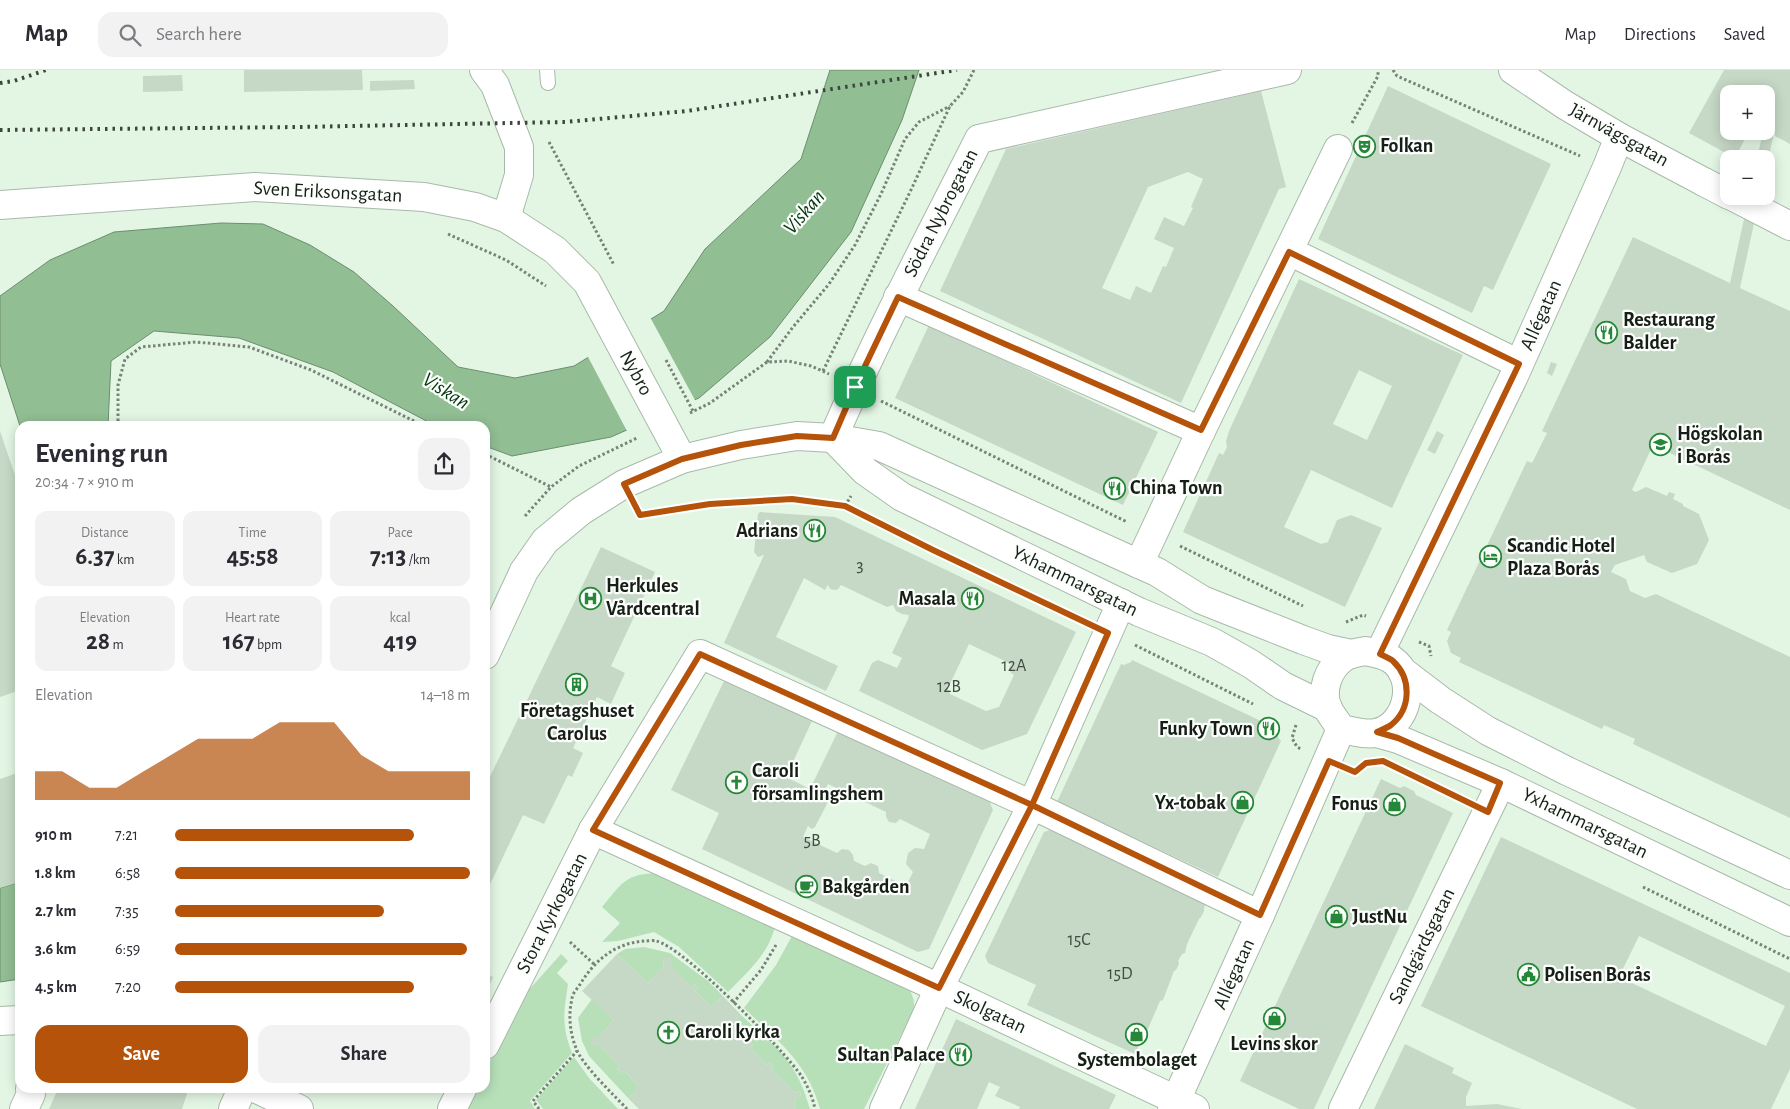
<!DOCTYPE html>
<meta charset="utf-8">
<style>
:root{--surface:#fff;--page:#f2f2f3;--text:#2b2b33;--muted:#7c7c81;--line:#e1e1e2;--accent:#b45309}
body{margin:0;font-family:"Alegreya Sans",sans-serif;background:var(--page);color:var(--text);height:100vh;display:flex;flex-direction:column;font-size:19px;white-space:nowrap}
*{box-sizing:border-box;margin:0}
p{font-size:16px;color:var(--muted)}
.icon{flex:none;width:28px;height:28px;fill:none;stroke:currentColor;stroke-width:2;stroke-linecap:round;stroke-linejoin:round}
.map{position:relative;flex:1;overflow:hidden}
.drawer{position:absolute;left:15px;top:351px;width:475px;height:672px;display:flex;flex-direction:column;background:var(--surface);border-radius:15px;box-shadow:0 2px 12px #0003}
.drawer>*{flex:none}
.tools{position:absolute;left:1720px;top:15px;display:grid;gap:10px}
.tools a{display:grid;place-items:center;width:55px;height:55px;border-radius:10px;background:var(--surface);box-shadow:0 2px 12px #0003;font-size:25px}
.pin{position:absolute;display:grid;place-items:center;width:42px;height:42px;color:#fff;margin:-21px;border-radius:10px;box-shadow:0 2px 8px #0006}
.round{display:grid;place-items:center;flex:none;width:52px;height:52px;border-radius:15px;background:var(--page)}
.headline{display:flex;align-items:center;justify-content:space-between;height:85px;padding:0 20px}
h1{font-size:28px;font-weight:600;line-height:38px}
.stats{display:grid;grid-template-columns:repeat(3,1fr);gap:8px;height:85px;padding:5px 20px}
.stats div{display:grid;align-content:center;border-radius:12px;background:var(--page);text-align:center}
.stats b{font-size:25px;font-weight:600}
.stats small{font-size:14px;font-weight:400}
.stats p{font-size:14px}
.chart{height:140px;padding:10px 20px}
.chart p{display:flex;justify-content:space-between}
.chart svg{width:100%;height:90px;margin-top:5px;fill:var(--accent);opacity:.7}
.action{display:flex;gap:10px;margin-top:auto;padding:10px 20px}
.action a{flex:1;height:58px;border-radius:15px;background:var(--accent);color:#fff;font-size:20px;font-weight:600;line-height:58px;text-align:center}
.action a+a{background:var(--page);color:var(--text)}
ul{padding:0 20px;list-style:none;font-size:16px}
li{display:grid;grid-template-columns:80px 60px 1fr;align-items:center;height:38px}
li i{height:12px;border-radius:6px;background:var(--accent)}
header{display:flex;align-items:center;gap:30px;box-sizing:border-box;height:70px;padding:0 25px;background:var(--surface);border-bottom:1px solid var(--line)}
header strong{font-size:24px}
nav{display:flex;gap:28px;margin-inline-start:auto;font-size:18px}
.search{width:350px;height:45px;background:var(--page);display:flex;align-items:center;gap:12px;box-sizing:border-box;padding:0 18px;border-radius:15px;color:var(--muted);font-size:19px}
.map>svg:first-child{display:block}
.green{fill:#b7e0b9}
.water{fill:#92be94;stroke:#6d8e6e}
.pier{fill:#e3f6e4}
.building{fill:#c6d8c6;fill-rule:evenodd}
.lines{fill:none;stroke-linecap:round;stroke-linejoin:round}
.lane-casing{stroke:#a8b9a9;stroke-width:16}
.street-casing{stroke:#a8b9a9;stroke-width:30}
.secondary-casing{stroke:#a8b9a9;stroke-width:30}
.path{stroke:#768376;stroke-width:3;stroke-dasharray:2.5 2.5;stroke-linecap:butt}
.lane{stroke:#fff;stroke-width:14}
.street{stroke:#fff;stroke-width:28}
.secondary{stroke:#fff;stroke-width:28}
.rail{stroke:#3d463d;stroke-width:4;stroke-dasharray:2.5 5;stroke-linecap:butt}
.route-casing{stroke:#fff;stroke-width:10}
.route{stroke:#b45309;stroke-width:6}
.labels{text-anchor:middle;dominant-baseline:central;stroke-width:4.5;stroke-linejoin:round;paint-order:stroke}
.number-label{font-size:18px;fill:#434c43}
.street-label{font-size:20px;fill:#171e17;stroke:#fbfefb}
.poi-label{font-size:20px;font-weight:bold;fill:#171e17;stroke:#fbfefb;text-anchor:start}
.water-label{font-size:21px;font-style:italic;fill:#04370f;stroke:#fbfefb}
</style>
<header>
<strong>Map</strong>
<div class="search"><svg class="icon" aria-label="search" viewBox="0 0 24 24"><circle cx="10" cy="10" r="6"/><path d="M15 15l6 6"/></svg>Search here</div>
<nav><a>Map</a><a>Directions</a><a>Saved</a></nav>
</header>
<div class="map">
<svg width="1790" height="1039" viewBox="0 0 1790 1039">
<rect width="100%" height="100%" fill="#e3f6e4"/>
<g class="green">
<path d="M658 803 775 856C769 884 747 902 728 922L679 877 654 862 618 871 602 872 620 853 602 837C622 813 625 804 658 803Z"/>
<path d="M793 864 907 914C912 925 917 932 912 943L864 1039H820C808 993 776 969 744 938L776 895Z"/>
<polygon points="644,877 670,883 708,911 723,926 714,935 712,934 710,936 695,921 698,918 695,914 691,917 663,888 664,896 648,913 617,884 625,879"/>
<path d="M561 884 568 891 557 903 568 914C564 942 561 955 572 983L530 1031 535 1039H468L477 1019H485V1002L518 932Z"/>
<polygon points="592,929 614,950 599,967 591,967 591,975 599,975 620,996 617,999 621,1003 624,1001 638,1015 637,1020 628,1028 589,986 582,971 578,948"/>
<path d="M741 945C759 962 783 980 795 1002 802 1014 806 1026 810 1039H795L796 1028 801 1026 800 1021 795 1023 771 999 774 996 770 992 767 995 750 978 753 975 750 971 746 974 731 958 734 955 732 953Z"/>
<polygon points="574,987 589,1008 618,1039 543,1039 536,1030"/>
</g>
<g class="water">
<polygon points="830,0 919,0 902,50 851,162 770,267 699,328 611,367 512,386 485,376 485,356 436,356 333,302 239,268 154,261 111,291 108,356 20,356 0,294 0,226 50,190 114,162 221,153 263,154 310,175 354,202 393,236 458,297 515,308 574,296 664,241 705,179 801,89"/>
<polygon points="20,812 20,909 0,912 0,818"/>
</g>
<polygon class="pier" points="650,247 696,332 628,363 587,285"/>
<g class="building">
<polygon points="244,0 362,0 363,20 244,22"/>
<polygon points="1724,0 1790,0 1790,74 1775,66 1775,64 1774,63 1767,94 1766,89 1757,89 1763,61 1766,61 1766,24 1729,24 1729,61 1749,61 1735,88 1689,63"/>
<polygon points="182,5 183,21 143,22 143,6"/>
<polygon points="414,10 415,19 370,21 370,11"/>
<polygon points="1388,16 1551,94 1493,220 1484,216 1472,243 1318,169"/>
<path d="M1261 21 1286 117 1279 119 1181 333 940 221 1006 79ZM1188 102 1203 109 1191 137 1193 138 1184 156 1164 147 1154 169 1174 178 1166 197 1163 196 1151 223 1136 216 1130 230 1102 218 1148 117Z"/>
<polygon points="1749,126 1760,126 1740,218 1790,241 1790,440 1653,375 1632,420 1636,422 1646,417 1667,426 1669,422 1675,424 1673,429 1683,434 1683,436 1699,444 1709,470 1697,494 1672,503 1647,492 1644,485 1615,495 1611,502 1626,509 1630,521 1645,528 1656,524 1790,587 1790,748 1633,674 1635,669 1604,655 1602,659 1459,592 1461,588 1451,583 1447,571 1451,562 1447,560 1527,391 1532,393 1547,363 1542,361 1633,167 1730,213"/>
<path d="M1299 209 1463 285 1392 438 1311 400 1284 457 1321 474 1328 472 1337 450 1351 445 1382 458 1345 537 1183 462 1219 383 1223 385 1227 377 1226 371 1229 361ZM1359 300 1392 316 1367 370 1333 354Z"/>
<polygon points="929,255 1158,362 1123,435 895,328"/>
<polygon points="1551,292 1557,294 1552,306 1547,303"/>
<polygon points="0,361 20,420 20,620 0,627"/>
<polygon points="1437,361 1444,365 1435,384 1427,380"/>
<path d="M760 442 835 447 1076 562 1027 664 982 680 859 621 872 593 878 590 897 598 902 588 892 583 909 547H908L909 545 902 544 896 541 893 535 887 537 841 515 838 519 835 520 830 519 828 515 825 520 804 508 776 567 838 596 826 621 724 573 764 485 758 487 754 482 758 444ZM969 574 1011 594 1009 598 1011 603 1014 605 999 637 986 641 950 624 948 618Z"/>
<polygon points="601,477 655,502 611,596 625,603 611,634 597,627 573,678 583,683 572,707 568,705 544,754 523,745 485,825 485,717"/>
<polygon points="1132,590 1278,659 1277,662 1279,669 1281,671 1218,807 1057,732 1121,594 1124,595 1131,592"/>
<path d="M725 609 812 651 786 707 810 719 839 659 989 730 993 740 929 879 918 882 702 779 719 743 671 720ZM828 714 886 742V747L889 752 896 753 900 749 930 764 924 779 915 778 908 783 906 794 913 802 906 816 879 803 878 796 871 793 865 796 854 791 853 785 849 780 842 779 837 783 803 767 808 756 812 759 815 757 829 730 827 726 823 724Z"/>
<polygon points="20,702 20,812 0,818 0,709"/>
<polygon points="1381,709 1400,718 1404,716 1414,721 1416,725 1453,743 1314,1039 1299,1039 1240,1011"/>
<polygon points="1050,760 1206,833 1204,838 1204,841 1201,847 1199,849 1187,874 1185,883 1182,884 1178,891 1179,894 1176,900 1174,901 1163,930 1160,931 1147,961 1145,962 1135,984 1027,935 1036,915 988,893 985,886 1044,762"/>
<path d="M1501 767 1790 903V999L1771 1039H1637L1421 936ZM1639 866 1785 936 1766 976 1619 907Z"/>
<polygon points="617,884 648,913 664,896 663,888 671,888 671,895 691,917 695,914 698,918 695,921 710,936 712,933 714,935 723,926 741,945 732,953 734,955 731,958 746,974 750,971 753,975 750,978 767,995 770,992 774,996 771,999 795,1023 800,1021 801,1027 796,1028 795,1039 639,1039 628,1028 637,1020 635,1018 638,1015 624,1001 621,1003 617,999 620,996 599,975 591,975 591,967 599,967 614,950 582,921"/>
<polygon points="485,903 493,907 485,926"/>
<polygon points="956,949 1116,1025 1109,1039 1019,1039 1020,1037 995,1026 1000,1017 989,1012 977,1039 915,1039"/>
<polygon points="1405,974 1454,998 1452,1003 1472,1013 1466,1027 1466,1036 1497,1034 1522,1039 1374,1039"/>
<polygon points="58,1019 185,1019 187,1024 182,1039 49,1039"/>
</g>
<g class="lines">
<defs>
<polyline id="lane" points="547,0 548,13"/>
<g id="street">
<polyline points="1513,0 1565,35 1619,67 1704,112"/>
<polyline points="1289,181 1519,294"/>
<polyline points="898,227 1201,361"/>
<path d="M833 368C877 266 929 168 979 69L1287 0"/>
<polyline points="833,368 865,401 902,427 1139,542 1212,572 1251,594 1283,616 1328,638"/>
<polyline points="1139,494 1201,361 1338,79"/>
<polyline points="1379,584 1514,306 1607,97 1619,67"/>
<polyline points="485,585 524,501 545,471 581,441 624,414 682,389 741,375 797,366 833,368 879,376 1139,494 1157,502 1202,530 1303,570 1328,579 1351,584"/>
<polyline points="1402,601 1440,630 1488,661 1567,701 1790,805"/>
<polyline points="1377,663 1398,669 1501,713 1790,852"/>
<polyline points="593,760 939,918 1195,1039"/>
<polyline points="0,951 20,950"/>
<polyline points="485,975 593,760 700,584 1032,735 1260,845"/>
<polyline points="257,1019 299,1039"/>
<polyline points="24,1039 31,1024 30,1019"/>
<polyline points="233,1039 242,1019"/>
<polyline points="452,1039 462,1019"/>
<polyline points="884,1039 939,918 1032,735 1121,533"/>
<polyline points="1343,1039 1501,713"/>
</g>
<g id="secondary">
<polyline points="484,0 495,15 519,77 519,105 506,148"/>
<polyline points="1704,112 1729,125"/>
<polyline points="1732,126 1790,156"/>
<polyline points="0,135 255,117 424,127 475,137 506,148 555,180 587,212 682,389"/>
<path d="M1365 581C1375 583 1383 584 1391 589 1419 608 1408 656 1376 663 1364 665 1353 661 1341 659 1337 652 1331 645 1328 639 1320 621 1328 599 1343 588 1350 583 1357 583 1365 581Z"/>
<polyline points="1172,1039 1260,845 1341,659"/>
</g>
</defs>
<use href="#lane" class="lane-casing"/>
<use href="#street" class="street-casing"/>
<use href="#secondary" class="secondary-casing"/>
<g class="path">
<polyline points="1393,0 1397,6 1580,86"/>
<polyline points="1352,53 1378,6 1378,0"/>
<polyline points="549,72 614,195"/>
<polyline points="448,164 506,190 546,216"/>
<polyline points="666,290 693,341"/>
<polyline points="767,292 793,257 829,214 855,175 881,124 905,69 919,52 950,36"/>
<polyline points="823,301 910,122 950,36 963,22 974,0"/>
<polyline points="881,331 1127,452"/>
<polyline points="690,343 710,333 767,292 788,291 811,296 829,304"/>
<polyline points="118,356 118,315 125,289 141,277 196,272 249,277 311,300 424,356"/>
<polyline points="485,384 551,417"/>
<polyline points="845,436 851,426"/>
<polyline points="637,439 640,445 711,434 792,429 845,436 933,480 1082,551"/>
<polyline points="525,446 551,417 579,396 637,368"/>
<polyline points="1180,476 1303,536"/>
<polyline points="1346,552 1363,545 1366,546"/>
<polyline points="1419,572 1429,576 1431,586"/>
<polyline points="1135,575 1253,634"/>
<polyline points="1296,655 1292,668 1297,677 1301,679"/>
<polyline points="1643,817 1790,889"/>
<polyline points="570,872 595,895"/>
<polyline points="733,933 761,900 776,875"/>
<polyline points="539,1039 533,1031 577,981"/>
<path d="M627 1039C613 1024 582 995 576 978 570 963 568 945 572 929 572 924 576 920 579 916 594 891 614 873 645 871 648 871 653 870 656 871 683 876 786 982 802 1007 808 1017 813 1028 815 1039"/>
</g>
<use href="#lane" class="lane"/>
<use href="#street" class="street"/>
<use href="#secondary" class="secondary"/>
<g class="rail">
<polyline points="0,13 14,11 46,0"/>
<polyline points="0,60 298,57 565,52 687,41 957,0"/>
</g>
</g>
<g class="lines">
<defs>
<path id="route" d="M855 317 833 368 797 366 741 375 682 389 624 414 640 445 710 434 792 429 845 436 933 480 1108 563 1032 735 939 918 593 760 700 584 1032 735 1260 845 1329 691 1355 702 1366 693 1383 691 1488 742 1500 713 1398 668 1377 662C1381 660 1387 658 1391 655 1411 639 1412 609 1393 591 1390 588 1384 586 1380 584L1519 294 1289 182 1201 360 898 227 855 317"/>
</defs>
<use href="#route" class="route-casing"/>
<use href="#route" class="route"/>
</g>
<defs>
<symbol id="theatre-ring" viewBox="-11 -11 22 22"><circle r="9.5" fill="#fbfefb" stroke="#278739" stroke-width="1.5"/><path d="M-5-5.5Q0-4 5-5.5V0Q5 5 0 6Q-5 5-5 0ZM-3.3-2.5H-1v1.5H-3.3ZM1-2.5H3.3v1.5H1ZM-2.8 1Q0 5.5 2.8 1Z" fill="#278739"/></symbol>
<symbol id="restaurant-ring" viewBox="-11 -11 22 22"><circle r="9.5" fill="#fbfefb" stroke="#278739" stroke-width="1.5"/><path d="M-5-6h1v4h1v-4h1v4h1v-4h1v5L-1.5 .5V6h-2V.5L-5-1ZM5-6V6H3V1.5H1.5Q1.5-4 5-6Z" fill="#278739"/></symbol>
<symbol id="university-ring" viewBox="-11 -11 22 22"><circle r="9.5" fill="#fbfefb" stroke="#278739" stroke-width="1.5"/><path d="M0-5L7-2L0 1L-7-2ZM-4 1L0 2.5L4 1V4Q0 6-4 4Z" fill="#278739"/></symbol>
<symbol id="hotel-ring" viewBox="-11 -11 22 22"><circle r="9.5" fill="#fbfefb" stroke="#278739" stroke-width="1.5"/><path d="M-6-4.5h1.5V1H6V5H4.5V3h-9V5H-6ZM-4 0a1.8 1.8 0 1 1 3.6 0ZM.5 0V-2.5h3Q6-2.5 6 0Z" fill="#278739"/></symbol>
<symbol id="hospital-ring" viewBox="-11 -11 22 22"><circle r="9.5" fill="#fbfefb" stroke="#278739" stroke-width="1.5"/><path d="M-5-5h3v3.5h4V-5h3V5h-3V1.5h-4V5h-3Z" fill="#278739"/></symbol>
<symbol id="building-ring" viewBox="-11 -11 22 22"><circle r="9.5" fill="#fbfefb" stroke="#278739" stroke-width="1.5"/><path d="M-4-6H4V6H1V3H-1V6H-4ZM-2.5-4.3h1.7v1.8h-1.7ZM.8-4.3h1.7v1.8H.8ZM-2.5-1h1.7V.8h-1.7ZM.8-1h1.7V.8H.8Z" fill="#278739"/></symbol>
<symbol id="church-ring" viewBox="-11 -11 22 22"><circle r="9.5" fill="#fbfefb" stroke="#278739" stroke-width="1.5"/><path d="M-1.2-6h2.4v3.5h3.3v2.4h-3.3V6h-2.4V-.1h-3.3v-2.4h3.3Z" fill="#278739"/></symbol>
<symbol id="shop-ring" viewBox="-11 -11 22 22"><circle r="9.5" fill="#fbfefb" stroke="#278739" stroke-width="1.5"/><path d="M-5-2.5h2.3a2.7 3.5 0 0 1 5.4 0H5L5.5 6h-11ZM-1.5-2.5h3a1.5 2.3 0 0 0-3 0Z" fill="#278739"/></symbol>
<symbol id="cafe-ring" viewBox="-11 -11 22 22"><circle r="9.5" fill="#fbfefb" stroke="#278739" stroke-width="1.5"/><path d="M-5.5-4.5H6V0H3Q3 3.5 0 3.5H-2.5Q-5.5 3.5-5.5 0ZM3-3.2v2h1.7v-2ZM-6 4.5H4V6H-6Z" fill="#278739"/></symbol>
<symbol id="civic-ring" viewBox="-11 -11 22 22"><circle r="9.5" fill="#fbfefb" stroke="#278739" stroke-width="1.5"/><path d="M-.6-6.5H3V-4.5H.6V-3L4-1V1h2V6H-6V1h2V-1L-.6-3ZM-1.2 2.5V6h2.4V2.5Z" fill="#278739"/></symbol>
</defs>
<g fill-rule="evenodd">
<use href="#theatre-ring" x="1352" y="64" width="25" height="25"/>
<use href="#restaurant-ring" x="1594" y="250" width="25" height="25"/>
<use href="#university-ring" x="1648" y="362" width="25" height="25"/>
<use href="#restaurant-ring" x="1102" y="406" width="25" height="25"/>
<use href="#restaurant-ring" x="802" y="448" width="25" height="25"/>
<use href="#hotel-ring" x="1478" y="474" width="25" height="25"/>
<use href="#hospital-ring" x="578" y="516" width="25" height="25"/>
<use href="#restaurant-ring" x="960" y="516" width="25" height="25"/>
<use href="#building-ring" x="564" y="602" width="25" height="25"/>
<use href="#restaurant-ring" x="1256" y="646" width="25" height="25"/>
<use href="#church-ring" x="724" y="700" width="25" height="25"/>
<use href="#shop-ring" x="1230" y="720" width="25" height="25"/>
<use href="#shop-ring" x="1382" y="722" width="25" height="25"/>
<use href="#cafe-ring" x="794" y="804" width="25" height="25"/>
<use href="#shop-ring" x="1324" y="834" width="25" height="25"/>
<use href="#civic-ring" x="1516" y="892" width="25" height="25"/>
<use href="#shop-ring" x="1262" y="936" width="25" height="25"/>
<use href="#church-ring" x="656" y="950" width="25" height="25"/>
<use href="#shop-ring" x="1124" y="952" width="25" height="25"/>
<use href="#restaurant-ring" x="948" y="972" width="25" height="25"/>
</g>
<g class="labels">
<g class="number-label">
<text x="860" y="496">3</text>
<text x="1014" y="596">12A</text>
<text x="949" y="617">12B</text>
<text x="812" y="771">5B</text>
<text x="1079" y="870">15C</text>
<text x="1120" y="904">15D</text>
</g>
<g class="street-label">
<text transform="translate(1619 65) rotate(29)">Järnvägsgatan</text>
<text transform="translate(328 122) rotate(3)">Sven Eriksonsgatan</text>
<text transform="translate(941 143) rotate(-63)">Södra Nybrogatan</text>
<text transform="translate(1541 245) rotate(-66)">Allégatan</text>
<text transform="translate(636 303) rotate(61)">Nybro</text>
<text transform="translate(1075 511) rotate(26)">Yxhammarsgatan</text>
<text transform="translate(1585 753) rotate(26)">Yxhammarsgatan</text>
<text transform="translate(552 843) rotate(-63)">Stora Kyrkogatan</text>
<text transform="translate(1422 876) rotate(-64)">Sandgärdsgatan</text>
<text transform="translate(1234 904) rotate(-66)">Allégatan</text>
<text transform="translate(990 942) rotate(25)">Skolgatan</text>
</g>
<g class="poi-label">
<text x="1380" y="76">Folkan</text>
<text x="1623" y="250">Restaurang<tspan x="1623" dy="23">Balder</tspan></text>
<text x="1677" y="364">Högskolan<tspan x="1677" dy="23">i Borås</tspan></text>
<text x="1130" y="418">China Town</text>
<text x="798" y="461" text-anchor="end">Adrians</text>
<text x="1507" y="476">Scandic Hotel<tspan x="1507" dy="23">Plaza Borås</tspan></text>
<text x="606" y="516">Herkules<tspan x="606" dy="23">Vårdcentral</tspan></text>
<text x="956" y="529" text-anchor="end">Masala</text>
<text x="577" y="641" text-anchor="middle">Företagshuset<tspan x="577" dy="23">Carolus</tspan></text>
<text x="1253" y="659" text-anchor="end">Funky Town</text>
<text x="752" y="701">Caroli<tspan x="752" dy="23">församlingshem</tspan></text>
<text x="1226" y="733" text-anchor="end">Yx-tobak</text>
<text x="1378" y="734" text-anchor="end">Fonus</text>
<text x="822" y="817">Bakgården</text>
<text x="1352" y="847">JustNu</text>
<text x="1544" y="905">Polisen Borås</text>
<text x="685" y="962">Caroli kyrka</text>
<text x="1274" y="974" text-anchor="middle">Levins skor</text>
<text x="945" y="985" text-anchor="end">Sultan Palace</text>
<text x="1137" y="990" text-anchor="middle">Systembolaget</text>
</g>
<g class="water-label">
<text transform="translate(804 142) rotate(-49)">Viskan</text>
<text transform="translate(446 321) rotate(32)">Viskan</text>
</g>
</g>
</svg>
<div class="tools">
<a>+</a>
<a>−</a>
</div>
<div class="pin" style="left:855px;top:317px;background:#1e9e55"><svg class="icon" aria-label="arrive" viewBox="0 0 24 24"><path d="M6 21V4h12l-3 4 3 4H6"/></svg></div>
<section class="drawer">
<div class="headline"><div><h1>Evening run</h1><p>20:34 · 7 × 910 m</p></div><a class="round"><svg class="icon" aria-label="share" viewBox="0 0 24 24"><path d="M12 15V3M7 8l5-5 5 5M5 13v7h14v-7"/></svg></a></div>
<div class="stats">
<div><p>Distance</p><b>6.37<small> km</small></b></div>
<div><p>Time</p><b>45:58</b></div>
<div><p>Pace</p><b>7:13<small> /km</small></b></div>
</div>
<div class="stats">
<div><p>Elevation</p><b>28<small> m</small></b></div>
<div><p>Heart rate</p><b>167<small> bpm</small></b></div>
<div><p>kcal</p><b>419</b></div>
</div>
<div class="chart"><p><span>Elevation</span>14–18 m</p>
<svg viewBox="0 0 160 44" preserveAspectRatio="none"><path d="M0 44V30L10 30L20 38L30 38L40 30L50 22L60 14L70 14L80 14L90 6L100 6L110 6L120 22L130 30L140 30L150 30L160 30V44z"/></svg>
</div>
<ul>
<li><b>910 m</b>7:21<i style="width:81%"></i></li>
<li><b>1.8 km</b>6:58<i style="width:100%"></i></li>
<li><b>2.7 km</b>7:35<i style="width:71%"></i></li>
<li><b>3.6 km</b>6:59<i style="width:99%"></i></li>
<li><b>4.5 km</b>7:20<i style="width:81%"></i></li>
</ul>
<div class="action"><a>Save</a><a>Share</a></div>
</section>
</div>
